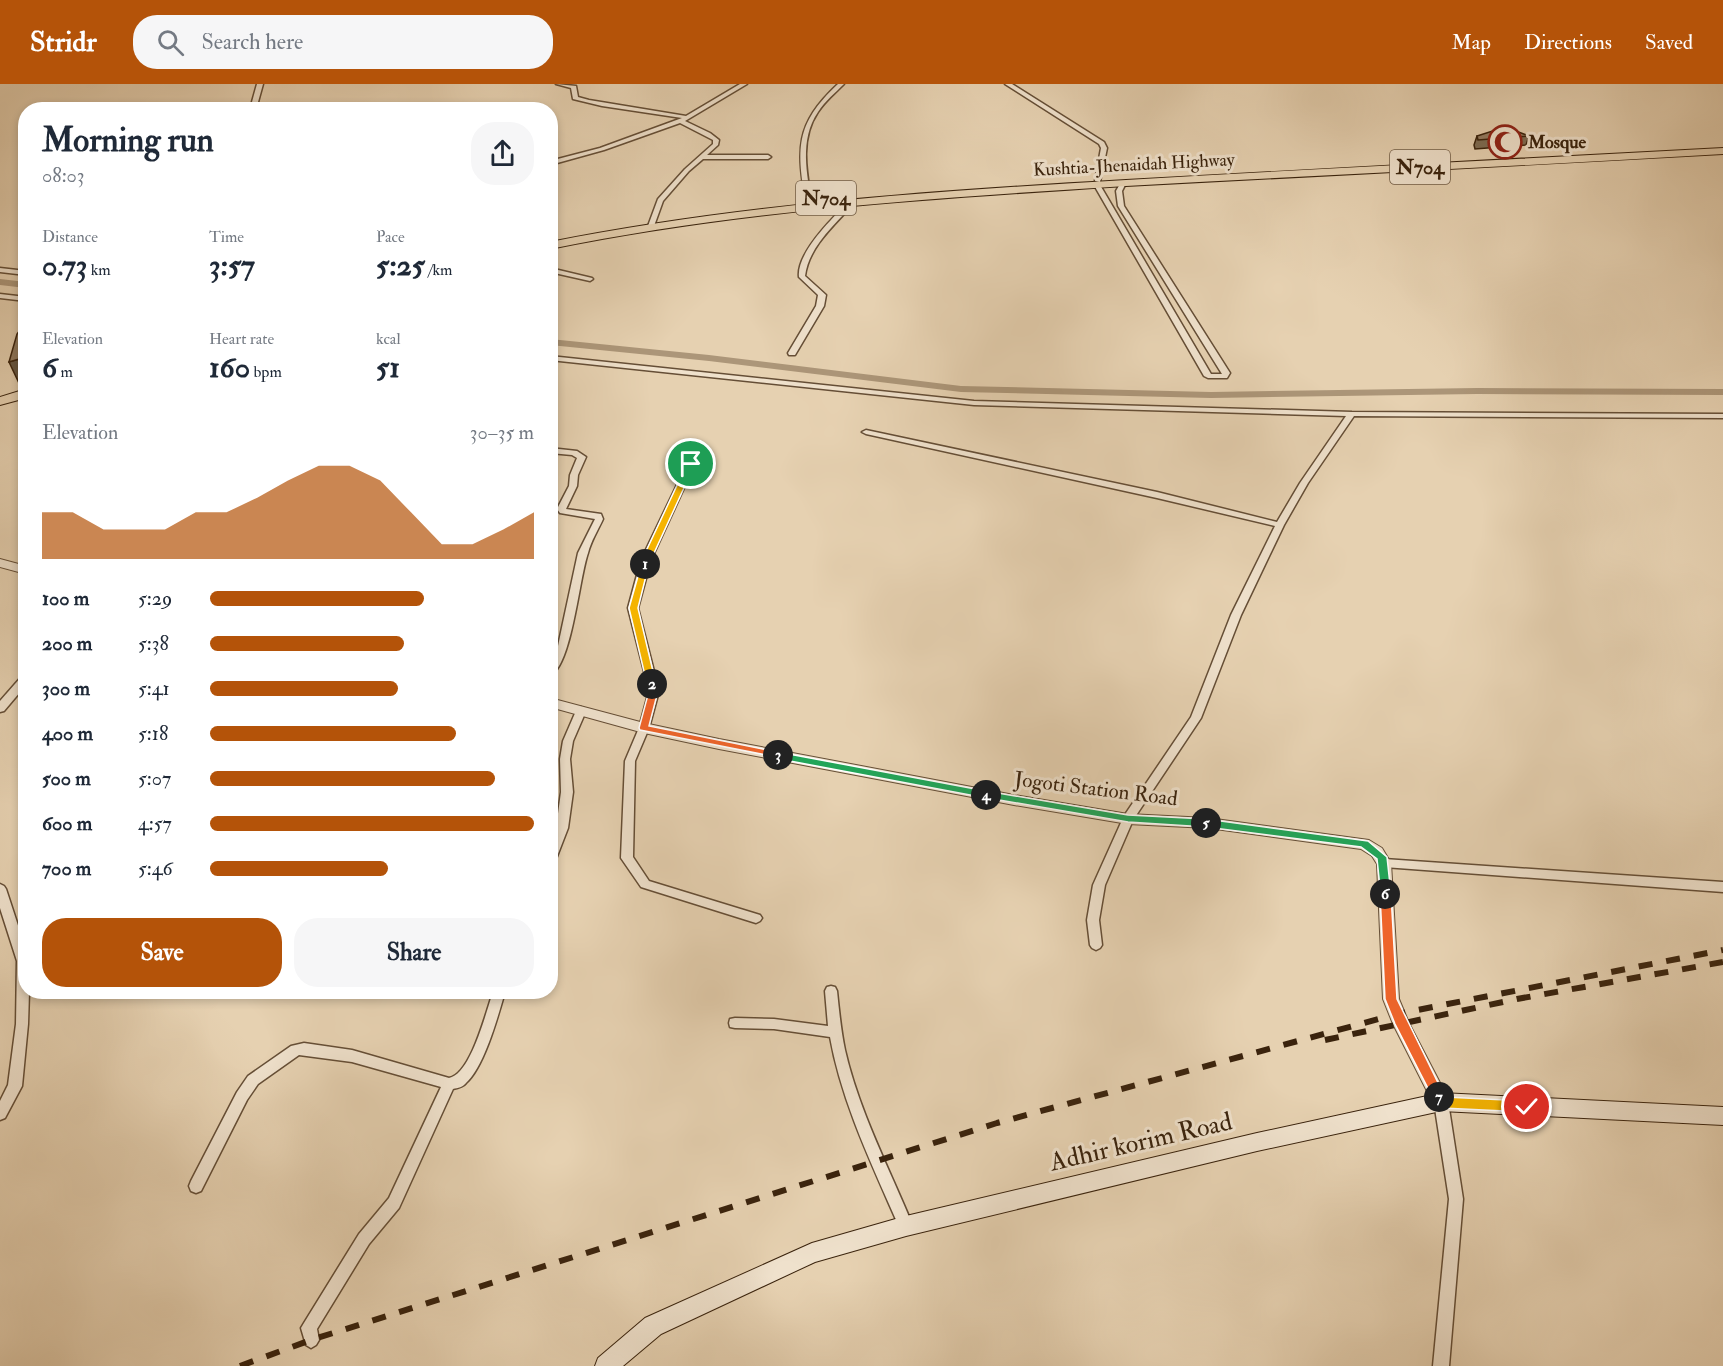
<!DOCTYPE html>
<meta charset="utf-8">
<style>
:root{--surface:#fff;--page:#f6f6f7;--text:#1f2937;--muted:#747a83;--accent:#b45309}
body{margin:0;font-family:"IM FELL Double Pica",serif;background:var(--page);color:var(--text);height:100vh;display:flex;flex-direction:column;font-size:22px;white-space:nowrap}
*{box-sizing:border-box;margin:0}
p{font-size:20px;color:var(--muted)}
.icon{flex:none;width:33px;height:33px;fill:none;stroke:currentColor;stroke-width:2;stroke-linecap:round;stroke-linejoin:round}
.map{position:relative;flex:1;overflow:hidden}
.drawer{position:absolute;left:18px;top:18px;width:540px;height:897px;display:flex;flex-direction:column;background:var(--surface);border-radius:24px;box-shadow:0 3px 9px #0003}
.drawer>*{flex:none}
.pin{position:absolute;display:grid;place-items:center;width:51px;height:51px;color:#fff;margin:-26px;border:3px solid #fff;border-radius:50%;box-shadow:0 2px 6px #0007}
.km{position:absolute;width:30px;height:30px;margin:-15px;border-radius:50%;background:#222;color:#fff;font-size:16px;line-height:30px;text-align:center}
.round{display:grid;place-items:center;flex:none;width:63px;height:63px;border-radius:24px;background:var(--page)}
.head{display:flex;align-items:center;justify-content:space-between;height:102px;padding:0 24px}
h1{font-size:33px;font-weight:700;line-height:45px}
.stats{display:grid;grid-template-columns:repeat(3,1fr);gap:9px;height:102px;padding:6px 24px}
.stats div{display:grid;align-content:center}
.stats b{font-size:30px;font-weight:700}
.stats small{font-size:16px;font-weight:400}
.stats p{font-size:16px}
.chart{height:168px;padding:12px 24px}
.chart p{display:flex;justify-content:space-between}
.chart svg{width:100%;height:108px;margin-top:6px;fill:var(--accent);opacity:.7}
.primary-button{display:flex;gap:12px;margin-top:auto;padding:12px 24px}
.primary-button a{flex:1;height:69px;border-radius:24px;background:var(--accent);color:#fff;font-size:24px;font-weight:700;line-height:69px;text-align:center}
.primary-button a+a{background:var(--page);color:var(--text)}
ul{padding:0 24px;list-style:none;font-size:20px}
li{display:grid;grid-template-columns:96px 72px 1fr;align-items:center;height:45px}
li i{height:15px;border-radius:8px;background:var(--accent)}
header{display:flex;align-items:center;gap:36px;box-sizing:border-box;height:84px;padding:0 30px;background:var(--accent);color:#fff}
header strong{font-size:28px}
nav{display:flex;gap:33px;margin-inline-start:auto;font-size:21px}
.search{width:420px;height:54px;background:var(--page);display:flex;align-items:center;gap:15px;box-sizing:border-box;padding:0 21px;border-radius:24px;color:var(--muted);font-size:22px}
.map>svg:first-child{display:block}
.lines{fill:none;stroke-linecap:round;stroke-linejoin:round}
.canal{fill:#ac9679;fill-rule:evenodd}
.minor-casing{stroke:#654e36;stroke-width:3}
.tertiary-casing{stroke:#654e36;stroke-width:2}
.secondary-casing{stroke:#3a230d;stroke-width:2}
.trunk-casing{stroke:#3a230d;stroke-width:2}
.minor{fill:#efe1cc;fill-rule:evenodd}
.tertiary{fill:#efe1cc;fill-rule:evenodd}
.secondary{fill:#efe1cc;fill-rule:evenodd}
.trunk{fill:#e6d1b1;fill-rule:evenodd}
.rail{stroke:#3a230d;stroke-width:6;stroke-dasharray:14 14;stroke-linecap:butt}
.wall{fill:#7e6c54;stroke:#3a230d;stroke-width:1.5}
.shaded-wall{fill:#675845;stroke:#3a230d;stroke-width:1.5}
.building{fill:#937d62;stroke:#3a230d;stroke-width:1.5}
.split-1{fill:#f5b400;stroke:#fff;stroke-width:1.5}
.split-2{fill:#f5b400;stroke:#fff;stroke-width:1.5}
.split-3{fill:#f0652b;stroke:#fff;stroke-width:1.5}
.split-4{fill:#22a559;stroke:#fff;stroke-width:1.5}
.split-5{fill:#22a559;stroke:#fff;stroke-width:1.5}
.split-6{fill:#22a559;stroke:#fff;stroke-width:1.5}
.split-7{fill:#f0652b;stroke:#fff;stroke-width:1.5}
.split-8{fill:#f5b400;stroke:#fff;stroke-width:1.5}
.labels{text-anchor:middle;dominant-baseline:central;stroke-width:6;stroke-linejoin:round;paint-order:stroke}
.far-poi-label{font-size:18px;font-weight:bold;fill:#3a230d;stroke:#efe1cc;text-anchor:start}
.far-street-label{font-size:18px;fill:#3a230d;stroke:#efe1cc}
.shield{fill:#efe1cc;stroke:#705c46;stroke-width:1.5}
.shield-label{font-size:20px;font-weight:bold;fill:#3a230d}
.street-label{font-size:21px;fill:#3a230d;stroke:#efe1cc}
.near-street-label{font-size:26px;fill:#3a230d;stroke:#efe1cc}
</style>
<header>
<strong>Stridr</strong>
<div class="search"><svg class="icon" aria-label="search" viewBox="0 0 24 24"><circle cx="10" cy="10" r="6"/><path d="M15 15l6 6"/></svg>Search here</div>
<nav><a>Map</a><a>Directions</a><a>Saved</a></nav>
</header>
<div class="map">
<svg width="1723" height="1282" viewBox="0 0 1723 1282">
<rect width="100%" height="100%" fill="#e6d1b1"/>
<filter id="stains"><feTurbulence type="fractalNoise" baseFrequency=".00333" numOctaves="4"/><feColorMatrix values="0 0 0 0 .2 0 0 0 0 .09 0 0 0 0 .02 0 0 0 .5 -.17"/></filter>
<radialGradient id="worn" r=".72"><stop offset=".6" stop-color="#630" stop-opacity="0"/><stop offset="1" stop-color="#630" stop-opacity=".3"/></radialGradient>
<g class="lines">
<g class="canal">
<polygon points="0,195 26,198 26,204 0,201"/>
<polygon points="550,255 709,271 961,302 1211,308 1477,304 1723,305 1723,311 1477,310 1211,314 961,308 709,277 550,261"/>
</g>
<defs>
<g id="minor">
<polygon points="257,0 263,0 258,18 265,26 259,26 252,18"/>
<polygon points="556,0 576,2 578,13 589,16 686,32 740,0 747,0 685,37 710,49 719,56 718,61 707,71 768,71 771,73 768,75 703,75 689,87 663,117 654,142 649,143 648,142 658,115 685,85 713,60 713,56 680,39 604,66 550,81 550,77 600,64 682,34 602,22 573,15 571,4"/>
<path d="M838 0H844C835 9 825 17 818 28 799 56 807 90 812 121L809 123 806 121C797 65 794 41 838 0Z"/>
<polygon points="1005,0 1012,0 1104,58 1107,64 1100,98 1095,97 1101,64 1099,60"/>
<polygon points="1121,98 1126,99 1122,107 1124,122 1230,289 1227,294 1208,294 1204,292 1094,101 1097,99 1100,101 1211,290 1222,290 1118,122 1116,107"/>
<path d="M851 116 856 117C837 139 809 161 805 192L826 211 824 222 795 271H789L788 269 816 222 818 211 799 193C796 169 834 132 851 116Z"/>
<polygon points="0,184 26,187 26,191 0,188"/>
<polygon points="550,184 592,194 593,195 590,197 550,188"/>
<polygon points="0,210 26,213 26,217 0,214"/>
<polygon points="550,272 974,317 1352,328 1723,330 1723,334 1354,332 1308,399 1284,441 1241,531 1201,634 1133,736 1105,801 1099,836 1102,861 1100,864 1096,866 1092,864 1090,861 1087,836 1093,801 1124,732 1191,633 1231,531 1275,442 1157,414 866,350 862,348 866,346 1157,408 1277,438 1300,399 1346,332 974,321 550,276"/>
<path d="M550 364 577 367 586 373 578 391 577 402 566 425 601 430 603 435C598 446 591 457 588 469 579 494 572 581 550 592V578L558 562 578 469 595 435 560 429 557 425 569 402 570 391 577 374 572 371 550 369Z"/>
<polygon points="699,366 703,369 695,380 651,476 638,524 659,607 649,644 635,677 633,773 649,797 760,831 762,834 760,837 756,839 641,803 621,774 625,677 639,644 649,607 628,524 641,476 687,380 696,367"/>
<polygon points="26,591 26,601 4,627 0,628 0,617 22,592"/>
<polygon points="581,623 586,627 573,657 570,675 573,708 568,744 556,775 554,778 550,779 550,759 556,744 561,708 560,675 563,657 576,627"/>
<polygon points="1384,775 1723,798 1723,808 1384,783 1380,782 1378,779 1380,776"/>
<polygon points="0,800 4,802 6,805 26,866 26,908 29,908 28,940 22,1002 5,1034 0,1036 0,1017 8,1001 16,940 17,877 0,824"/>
<path d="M831 902 835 903 837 907C839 927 841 947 845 966 859 1027 889 1084 913 1142L911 1147 906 1149 901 1147C874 1085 842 1020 830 953L774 945 735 944 730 943 729 939 730 935 735 934 774 935 828 942 825 907 827 903Z"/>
<path d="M493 908H505C498 932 484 983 466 999 463 1003 458 1004 453 1005L399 1124 369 1160 317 1245 319 1256 316 1261 311 1264 306 1261 301 1244 304 1239 359 1150 389 1114 441 1003 352 978 299 971 258 1000 247 1016 201 1107 196 1109 191 1107 189 1102 191 1097 237 1008 248 992 291 962 304 959 352 966 449 994C471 990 486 928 493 908Z"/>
<polygon points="1441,1012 1446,1014 1448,1018 1463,1115 1449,1282 1433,1282 1449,1115 1434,1018 1436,1014"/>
</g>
<g id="tertiary">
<polygon points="0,475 26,482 26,490 0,483"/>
<polygon points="550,614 644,639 719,655 1014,711 1128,730 1208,734 1369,756 1382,764 1391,779 1399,915 1409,939 1450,1018 1447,1023 1441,1026 1435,1023 1393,940 1383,915 1377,780 1372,772 1361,765 1208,744 1128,740 1014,721 719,665 644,649 550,623"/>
</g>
<polygon id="secondary" points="1441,1009 1723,1023 1723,1041 1441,1027 1257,1067 906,1152 815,1178 661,1250 623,1282 595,1282 598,1274 645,1234 812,1159 906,1132 1257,1049"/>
<g id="trunk">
<path d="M1723 64V70C1524 82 1325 91 1126 102 933 114 741 126 550 165V158C741 120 933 107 1126 96 1325 84 1524 75 1723 64Z"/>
<polygon points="26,305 26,314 0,321 0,313"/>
</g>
</defs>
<use href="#minor" class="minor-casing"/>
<use href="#tertiary" class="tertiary-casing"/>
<use href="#secondary" class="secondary-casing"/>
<use href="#trunk" class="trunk-casing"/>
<use href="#minor" class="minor"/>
<use href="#tertiary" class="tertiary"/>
<use href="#secondary" class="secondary"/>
<use href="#trunk" class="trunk"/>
<g class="rail">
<polyline points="1325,956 1517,915 1723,878"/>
<polyline points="240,1282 311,1256 997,1039 1397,930 1723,866"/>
</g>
</g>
<polygon class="wall" points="1477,52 1529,52 1526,61 1475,65 1474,61"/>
<polygon class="shaded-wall" points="26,273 26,297 19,299 9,278"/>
<g class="building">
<polygon points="1505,43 1529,52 1478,56 1477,52"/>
<polygon points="26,238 26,273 9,278 17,250"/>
</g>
<polygon class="split-1" points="691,377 695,380 649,480 642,482 640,480 687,380"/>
<polygon class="split-2" points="642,478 649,480 638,524 656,600 652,603 647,600 629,524"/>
<polygon class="split-3" points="652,596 656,600 658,607 649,642 778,668 783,671 781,674 640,646 639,644 649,607 647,600"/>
<polygon class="split-4" points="778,668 986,707 991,711 986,714 774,674 773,671"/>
<polygon class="split-5" points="986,707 1128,731 1206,735 1211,739 1206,743 1128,738 982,713 982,708"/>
<polygon class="split-6" points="1206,735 1368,757 1387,773 1391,810 1389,813 1381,813 1377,775 1361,763 1206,743 1201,739"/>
<polygon class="split-7" points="1385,805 1391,810 1397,915 1445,1013 1439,1018 1434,1016 1395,940 1385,915 1380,810"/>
<polygon class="split-8" points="1439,1007 1445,1013 1527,1017 1534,1023 1527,1028 1442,1024 1437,1022 1432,1013"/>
<defs>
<symbol id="mosque-ring" viewBox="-11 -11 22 22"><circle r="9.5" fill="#efe1cc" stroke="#8f2418" stroke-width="1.5"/><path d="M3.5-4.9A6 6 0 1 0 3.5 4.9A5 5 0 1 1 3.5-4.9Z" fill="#8f2418"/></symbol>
</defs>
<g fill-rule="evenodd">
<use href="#mosque-ring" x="1486" y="39" width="38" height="38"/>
</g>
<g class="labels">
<g class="far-poi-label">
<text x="1528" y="58">Mosque</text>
</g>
<g class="far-street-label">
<text transform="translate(1134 81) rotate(-3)">Kushtia-Jhenaidah Highway</text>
</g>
<g class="shield">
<rect x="1390" y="66" width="60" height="34" rx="4.5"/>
<rect x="796" y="97" width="60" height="34" rx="4.5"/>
</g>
<g class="shield-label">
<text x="1420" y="83">N704</text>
<text x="826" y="114">N704</text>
</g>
<g class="street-label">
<text transform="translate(1096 705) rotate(7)">Jogoti Station Road</text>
</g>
<g class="near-street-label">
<text transform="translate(1141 1058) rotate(-13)">Adhir korim Road</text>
</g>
</g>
<rect width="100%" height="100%" filter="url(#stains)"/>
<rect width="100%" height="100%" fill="url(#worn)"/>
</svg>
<div class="pin" style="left:691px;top:380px;background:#1e9e55"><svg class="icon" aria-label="arrive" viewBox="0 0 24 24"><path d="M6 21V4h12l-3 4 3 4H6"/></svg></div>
<div class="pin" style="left:1527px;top:1023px;background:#d93025"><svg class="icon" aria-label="check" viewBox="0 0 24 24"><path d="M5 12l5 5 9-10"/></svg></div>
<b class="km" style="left:645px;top:480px">1</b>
<b class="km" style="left:652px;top:600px">2</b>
<b class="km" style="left:778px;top:671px">3</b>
<b class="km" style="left:986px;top:711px">4</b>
<b class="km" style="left:1206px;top:739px">5</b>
<b class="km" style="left:1385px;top:810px">6</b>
<b class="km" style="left:1439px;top:1013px">7</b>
<section class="drawer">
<div class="head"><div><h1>Morning run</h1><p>08:03</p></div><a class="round"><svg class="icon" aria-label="share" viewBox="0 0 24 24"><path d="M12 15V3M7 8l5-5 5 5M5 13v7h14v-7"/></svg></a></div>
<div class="stats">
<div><p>Distance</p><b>0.73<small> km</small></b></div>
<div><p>Time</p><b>3:57</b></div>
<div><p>Pace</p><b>5:25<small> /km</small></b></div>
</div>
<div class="stats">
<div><p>Elevation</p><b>6<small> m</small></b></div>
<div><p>Heart rate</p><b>160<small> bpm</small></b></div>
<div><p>kcal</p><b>51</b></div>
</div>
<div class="chart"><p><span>Elevation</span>30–35 m</p>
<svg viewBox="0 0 160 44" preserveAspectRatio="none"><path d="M0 44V25L10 25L20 32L30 32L40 32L50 25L60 25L70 19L80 12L90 6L100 6L110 12L120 25L130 38L140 38L150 32L160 25V44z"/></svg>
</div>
<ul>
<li><b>100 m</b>5:29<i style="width:66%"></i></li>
<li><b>200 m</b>5:38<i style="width:60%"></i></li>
<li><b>300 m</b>5:41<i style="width:58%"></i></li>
<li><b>400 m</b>5:18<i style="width:76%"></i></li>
<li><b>500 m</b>5:07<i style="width:88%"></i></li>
<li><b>600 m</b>4:57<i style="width:100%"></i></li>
<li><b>700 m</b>5:46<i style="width:55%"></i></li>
</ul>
<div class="primary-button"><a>Save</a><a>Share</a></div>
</section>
</div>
